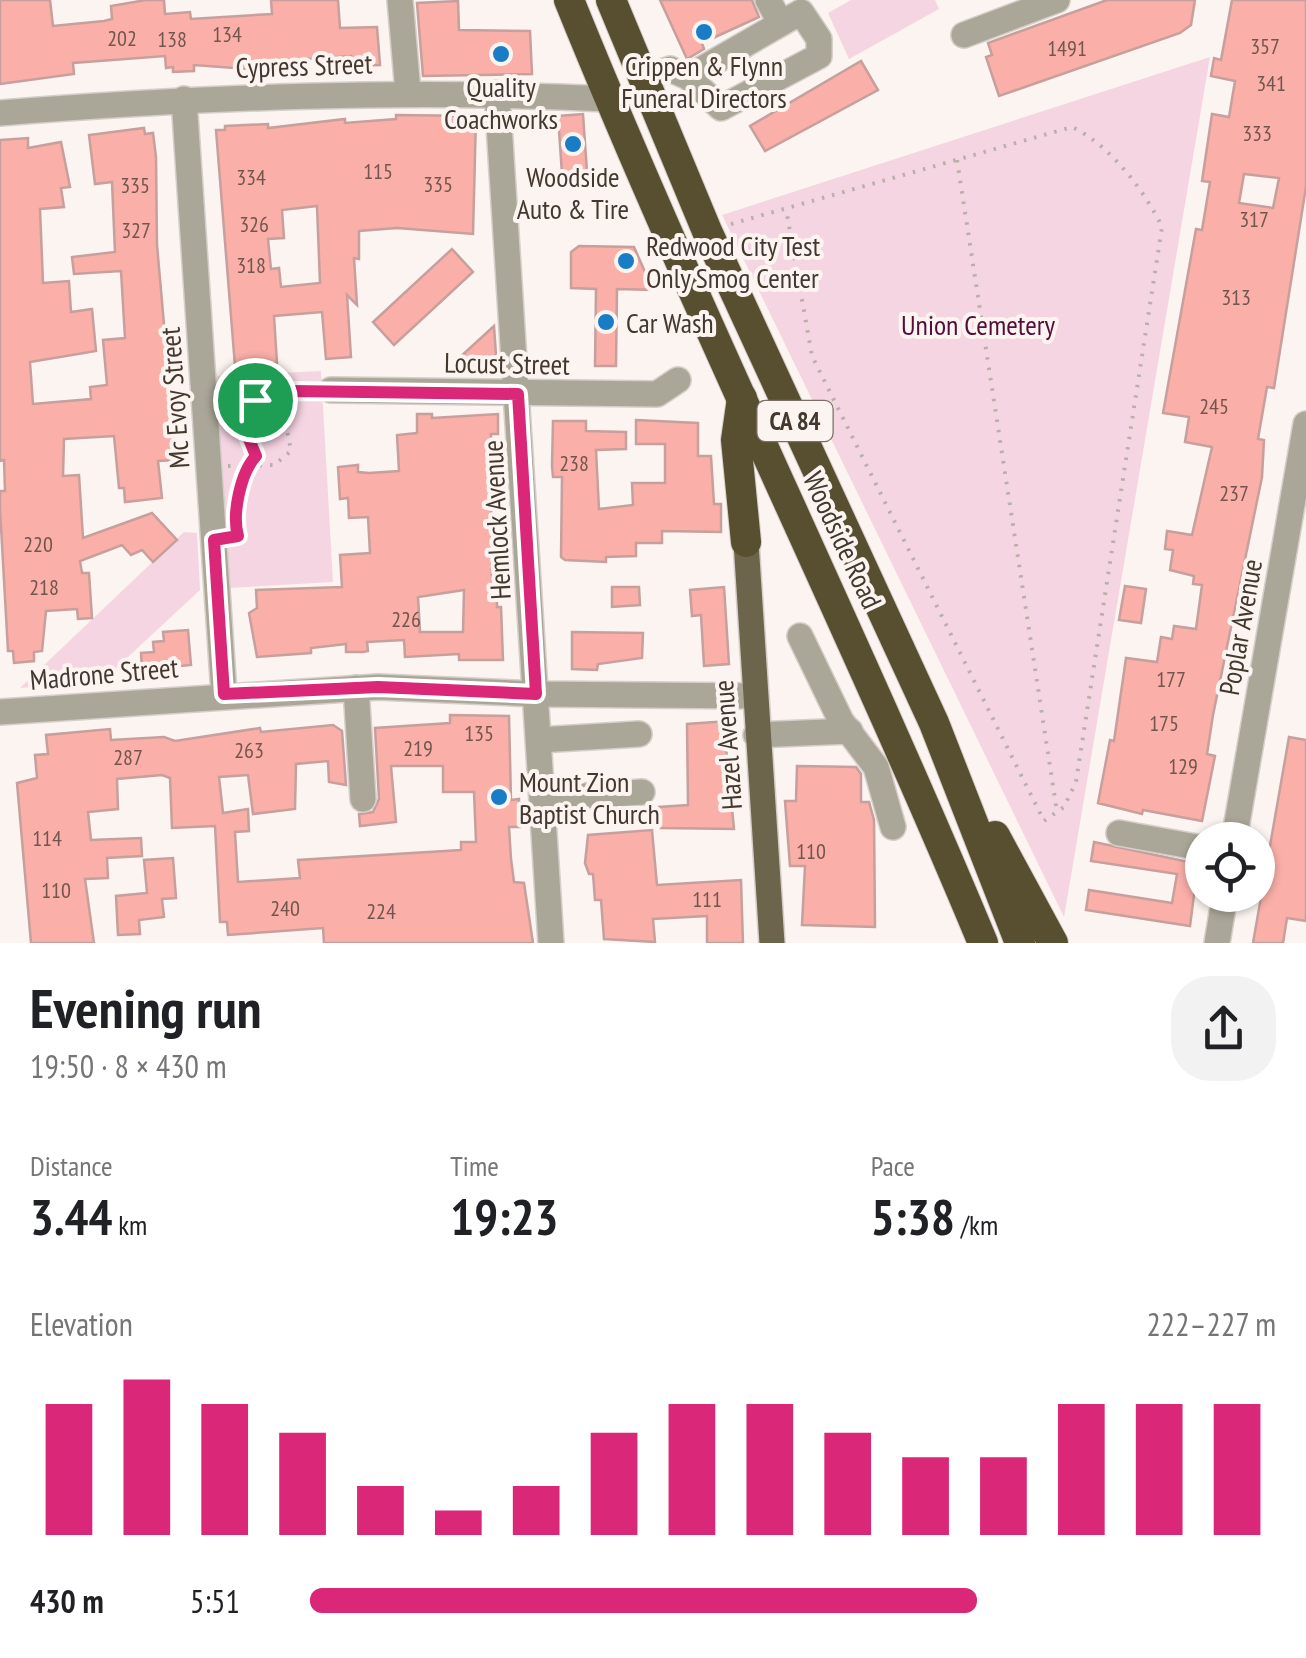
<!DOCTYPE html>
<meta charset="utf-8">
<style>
:root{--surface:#fff;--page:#f2f2f2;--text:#202124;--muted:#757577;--accent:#db2777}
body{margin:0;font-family:"PT Sans Narrow",sans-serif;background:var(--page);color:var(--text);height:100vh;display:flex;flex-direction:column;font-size:38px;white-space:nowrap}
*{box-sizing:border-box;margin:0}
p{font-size:32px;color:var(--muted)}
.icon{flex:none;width:55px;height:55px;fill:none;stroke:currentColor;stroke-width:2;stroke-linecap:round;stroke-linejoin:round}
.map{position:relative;height:943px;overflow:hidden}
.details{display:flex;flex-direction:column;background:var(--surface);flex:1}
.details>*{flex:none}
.buttons{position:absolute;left:1185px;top:822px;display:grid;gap:20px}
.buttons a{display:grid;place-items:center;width:90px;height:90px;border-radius:50%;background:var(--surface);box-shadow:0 2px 8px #0004;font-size:50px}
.pin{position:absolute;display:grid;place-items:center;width:85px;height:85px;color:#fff;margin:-42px;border:5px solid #fff;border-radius:50%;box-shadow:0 2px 10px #0007}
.round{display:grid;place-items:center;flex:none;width:105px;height:105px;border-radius:40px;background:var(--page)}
.head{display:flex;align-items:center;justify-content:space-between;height:170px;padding:0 30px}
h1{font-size:55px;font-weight:800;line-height:75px}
.stats{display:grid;grid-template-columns:repeat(3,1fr);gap:15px;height:170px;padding:10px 30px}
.stats div{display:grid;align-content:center}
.stats b{font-size:50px;font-weight:800}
.stats small{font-size:28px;font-weight:400}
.stats p{font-size:28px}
.chart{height:280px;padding:20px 30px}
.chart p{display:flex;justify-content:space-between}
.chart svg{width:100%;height:180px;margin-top:10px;stroke:var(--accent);stroke-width:6}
ul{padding:0 30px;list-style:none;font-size:32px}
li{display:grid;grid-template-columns:160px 120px 1fr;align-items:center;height:75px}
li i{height:25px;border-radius:12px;background:var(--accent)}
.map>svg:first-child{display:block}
.green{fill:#f6d5e3}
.building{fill:#faafa9;stroke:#c79f9c;stroke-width:2.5;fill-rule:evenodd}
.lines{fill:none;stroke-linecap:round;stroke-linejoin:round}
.minor-casing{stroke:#d6cec9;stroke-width:28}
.major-casing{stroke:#d6cec9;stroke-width:28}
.highway-casing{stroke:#d6cec9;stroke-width:32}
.path{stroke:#b8b0a9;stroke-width:4;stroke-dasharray:2.5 8;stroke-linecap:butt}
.minor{stroke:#aba798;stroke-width:25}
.major{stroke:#6d654b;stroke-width:25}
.highway{stroke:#584e30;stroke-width:30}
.route-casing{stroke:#fff;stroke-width:20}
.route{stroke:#db2777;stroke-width:12}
.poi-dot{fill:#197cc7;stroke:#fbf4f0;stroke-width:4}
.labels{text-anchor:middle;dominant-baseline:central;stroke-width:8;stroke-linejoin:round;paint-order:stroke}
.number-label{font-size:22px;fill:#72564d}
.shield{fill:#fbf4f0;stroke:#7b7068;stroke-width:2.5}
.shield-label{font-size:25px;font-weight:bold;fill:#44382e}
.street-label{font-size:28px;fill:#44382e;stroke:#fbf4f0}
.poi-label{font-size:28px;fill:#44382e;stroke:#fbf4f0}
.park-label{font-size:28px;fill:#560d37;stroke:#fbf4f0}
</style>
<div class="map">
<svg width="1306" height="943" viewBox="0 0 1306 943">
<rect width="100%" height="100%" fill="#fbf4f0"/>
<g class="green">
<polygon points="851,0 935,0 939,9 849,59 828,13"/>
<polygon points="1210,57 1064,917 722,215"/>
<polygon points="321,371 333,582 229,588 217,376"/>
<polygon points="184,532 197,533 200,590 101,682 20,688"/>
</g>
<g class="building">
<polygon points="0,0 50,0 53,26 104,21 112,19 111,6 146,0 164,0 165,14 190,12 191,19 272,14 271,0 338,0 340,28 377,27 380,65 351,66 351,56 247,63 247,69 194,65 194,71 173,72 173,67 166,68 165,56 73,63 74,74 0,84"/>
<polygon points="660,0 752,0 759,17 702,43 704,49 687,59"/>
<polygon points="1107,0 1195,0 1191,25 1180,33 999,96 986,57 992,55 988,43"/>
<path d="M1232 0H1306V187L1274 388 1267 387 1258 439 1264 440 1262 477 1213 715 1207 754 1215 756 1202 821 1143 810 1142 814 1098 803 1110 740 1114 741 1126 658 1157 662 1161 637 1172 639 1174 626 1196 629 1202 585 1193 584 1194 576 1170 570 1173 550 1165 549 1167 531 1192 535 1212 447 1185 442 1189 417 1163 413 1196 229 1202 230 1210 182 1202 181 1212 114 1229 117 1235 81 1211 76 1214 58 1221 60ZM1244 174 1279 178 1273 208 1239 203Z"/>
<polygon points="458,1 459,30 530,31 532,74 423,76 417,3"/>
<polygon points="861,61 878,90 765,151 750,126"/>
<polygon points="583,114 587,172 562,174 558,116"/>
<path d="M396 115 476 116 473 234 397 228 359 231V259L354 258 357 305 347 295 351 357 326 359 322 312 274 316 277 363 235 366 216 130H225V126L268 124V128L345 119V123L396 119ZM317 206 320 283 281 287 279 268 271 269 268 239 284 238 282 210Z"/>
<polygon points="144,128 145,134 153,133 156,157 157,245 176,460 158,461 162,498 125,502 124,488 119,488 114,436 64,439 63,476 79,475 83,538 152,513 177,540 153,562 142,550 131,555 122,545 80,561 82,573 89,573 92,618 78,619 77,609 46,611 42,651 34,652 34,661 14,663 13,651 8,651 0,509 0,491 5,491 4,460 0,461 0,140 28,138 28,148 61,142 70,187 61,188 64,207 40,209 43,283 69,281 71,312 92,309 96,351 30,362 33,404 91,399 90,387 107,385 103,340 125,338 121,271 74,274 72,257 115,252 112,182 95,184 89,135"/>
<polygon points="579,246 634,247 653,290 617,289 616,366 595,366 596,289 571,288 571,252"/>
<polygon points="452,249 473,272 394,345 373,322"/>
<polygon points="494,326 497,370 447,369"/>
<path d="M417 414H432V418L498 414V434H491L492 587H497V607H501L503 660H459V654L405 657 404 640 367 642 368 651 363 652H346V644L311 648V653L257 657 249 613 257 608 256 590 342 587 340 555 370 553 368 517 349 518 348 498 340 499 338 467 358 465V472L369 473 399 471 397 435 417 433ZM464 590 463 632H420L418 597Z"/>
<polygon points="636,420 698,423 698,456 711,456 714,504 721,504 721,532 662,531 662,543 636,543 636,556 606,557 606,562 565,560 561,557 562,477 553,477 552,466 553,421 586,421 586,431 626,432 626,449 596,450 599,509 633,505 632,483 665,483 665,444 636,444"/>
<polygon points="1125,586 1146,589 1141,623 1119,620"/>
<polygon points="612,587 639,587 640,605 612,607"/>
<polygon points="724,587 729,664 704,666 701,615 692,616 690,590"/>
<polygon points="188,630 191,665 142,670 141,653 154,652 153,642 164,641 163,632"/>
<polygon points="572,632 643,633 642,658 598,664 597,670 572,669"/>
<polygon points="450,715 509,716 511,800 519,799 520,827 509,827 511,859 514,882 524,883 533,943 324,943 323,928 228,935 227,922 220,922 215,826 172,828 170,778 162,775 117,779 118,809 88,812 91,840 141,838 142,856 107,858 108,878 85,879 94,943 31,943 17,783 37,778 35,755 48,754 46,735 110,729 111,740 164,737 175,741 260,728 261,732 333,725 342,731 346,785 329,782 328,761 296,764 295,809 253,814 248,775 219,777 223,813 248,809 249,831 235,832 238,882 300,878 298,860 461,850 461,842 476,842 474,792 443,792 443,766 391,766 396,822 360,826 359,814 373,812 379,799 375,728 450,723"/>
<polygon points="728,721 730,747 726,747 734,829 661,828 659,807 688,805 687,724"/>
<polygon points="1289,737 1306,740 1306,921 1287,918 1283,943 1253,943"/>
<polygon points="797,766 856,767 861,774 861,802 869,802 874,820 875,927 802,925 805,866 790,866 785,801 796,801"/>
<polygon points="652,830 657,885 741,880 743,943 707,943 707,916 653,919 655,942 604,939 601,900 595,900 593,874 589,874 585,863 588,835"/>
<polygon points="1094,842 1198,864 1190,926 1086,910 1089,890 1172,903 1177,874 1091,861"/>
<polygon points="173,858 176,898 162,899 164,917 139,920 140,934 118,935 116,896 147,893 144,860"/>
</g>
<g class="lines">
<defs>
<g id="minor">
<polyline points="400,0 408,92"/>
<polyline points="768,0 780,22"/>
<polyline points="964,35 1057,0"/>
<polyline points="646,77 670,69 688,77 721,108 819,56 819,39 801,12 688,77"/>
<polyline points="497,93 551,943"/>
<polyline points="184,99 224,694"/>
<path d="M0 113C204 97 405 89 609 99"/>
<polyline points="331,390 657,394 678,380"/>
<polyline points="800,636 841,721 876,767 893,827"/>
<polyline points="356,688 363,799"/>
<polyline points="0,712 378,687 536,694 753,696"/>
<polyline points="756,735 850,731"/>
<polyline points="539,740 639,734"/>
<polyline points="543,799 642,792"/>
<polyline points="1119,833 1202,848"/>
<polyline points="1234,840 1306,424"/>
<polyline points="1217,943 1225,895"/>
</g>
<polyline id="major" points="746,542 772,943"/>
<g id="highway">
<path d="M569 0C698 319 851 626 983 943"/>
<polyline points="611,0 707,231 934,723 1020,943"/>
<polyline points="742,398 736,440 746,542"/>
<polyline points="995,836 1053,943"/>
</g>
</defs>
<use href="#minor" class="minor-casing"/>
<use href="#major" class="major-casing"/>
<use href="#highway" class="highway-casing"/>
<g class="path">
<polyline points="957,160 1057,812"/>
<path d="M731 224 1072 127C1109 144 1145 191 1162 227L1076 782 1064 807 1044 821 812 356 786 209"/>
<polyline points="228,466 274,465 291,451 283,409 291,391 311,390"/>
<path d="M234 511C243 493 241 472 256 457L242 422 245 406 263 401 283 409"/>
</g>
<use href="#minor" class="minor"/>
<use href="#major" class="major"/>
<use href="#highway" class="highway"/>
</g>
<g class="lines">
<defs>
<path id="route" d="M291 391 518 394 536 694 378 687 224 694 214 540 238 536C232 515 240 473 256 456L242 422 245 406 263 401 284 409Z"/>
</defs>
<use href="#route" class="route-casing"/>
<use href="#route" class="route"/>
</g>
<g class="poi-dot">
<circle cx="704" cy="32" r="10"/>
<circle cx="501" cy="54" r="10"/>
<circle cx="573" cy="144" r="10"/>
<circle cx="626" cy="261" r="10"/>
<circle cx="606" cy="322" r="10"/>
<circle cx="499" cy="797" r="10"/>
</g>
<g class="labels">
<g class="number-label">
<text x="227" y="34">134</text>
<text x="122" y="38">202</text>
<text x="172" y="39">138</text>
<text x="1265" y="46">357</text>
<text x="1067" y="48">1491</text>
<text x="1271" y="83">341</text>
<text x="1257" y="133">333</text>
<text x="378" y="171">115</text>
<text x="251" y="177">334</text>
<text x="438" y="184">335</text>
<text x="135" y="185">335</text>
<text x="1254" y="219">317</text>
<text x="254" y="224">326</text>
<text x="136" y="230">327</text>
<text x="251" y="265">318</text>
<text x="1236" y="297">313</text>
<text x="1214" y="406">245</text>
<text x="574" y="463">238</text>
<text x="1234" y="493">237</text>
<text x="38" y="544">220</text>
<text x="44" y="587">218</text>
<text x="406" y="619">226</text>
<text x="1171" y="679">177</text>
<text x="1164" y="723">175</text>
<text x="479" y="733">135</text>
<text x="418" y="748">219</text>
<text x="249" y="750">263</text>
<text x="128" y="757">287</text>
<text x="1183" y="766">129</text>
<text x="47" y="838">114</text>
<text x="811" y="851">110</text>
<text x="56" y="890">110</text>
<text x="707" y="899">111</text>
<text x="285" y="908">240</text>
<text x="381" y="911">224</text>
</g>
<rect class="shield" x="757.5" y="401" width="75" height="40" rx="8"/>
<g class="shield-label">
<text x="795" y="421">CA 84</text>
</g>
<g class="street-label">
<text transform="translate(304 65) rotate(-2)">Cypress Street</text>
<text transform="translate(507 363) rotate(1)">Locust Street</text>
<text transform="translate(174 398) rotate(-94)">Mc Evoy Street</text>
<text transform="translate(496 520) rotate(-93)">Hemlock Avenue</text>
<text transform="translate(843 540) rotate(65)">Woodside Road</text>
<text transform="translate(1240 627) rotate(-80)">Poplar Avenue</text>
<text transform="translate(104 673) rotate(-5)">Madrone Street</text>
<text transform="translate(727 745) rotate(-94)">Hazel Avenue</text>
</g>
<g class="poi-label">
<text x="704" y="65">Crippen &amp; Flynn<tspan x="704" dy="32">Funeral Directors</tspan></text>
<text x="501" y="86">Quality<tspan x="501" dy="32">Coachworks</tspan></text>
<text x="573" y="176">Woodside<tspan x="573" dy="32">Auto &amp; Tire</tspan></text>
<text x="646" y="245" text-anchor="start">Redwood City Test<tspan x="646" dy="32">Only Smog Center</tspan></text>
<text x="626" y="322" text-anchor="start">Car Wash</text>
<text x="519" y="781" text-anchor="start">Mount Zion<tspan x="519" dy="32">Baptist Church</tspan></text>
</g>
<g class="park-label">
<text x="978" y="324">Union Cemetery</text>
</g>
</g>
</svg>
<div class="buttons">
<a><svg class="icon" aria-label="locate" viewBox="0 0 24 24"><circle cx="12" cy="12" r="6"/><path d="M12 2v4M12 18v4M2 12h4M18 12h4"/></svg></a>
</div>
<div class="pin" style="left:255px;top:400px;background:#1e9e55"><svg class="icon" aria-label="arrive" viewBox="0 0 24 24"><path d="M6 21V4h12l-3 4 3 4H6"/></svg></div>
</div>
<section class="details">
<div class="head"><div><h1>Evening run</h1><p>19:50 · 8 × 430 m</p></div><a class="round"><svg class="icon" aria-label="share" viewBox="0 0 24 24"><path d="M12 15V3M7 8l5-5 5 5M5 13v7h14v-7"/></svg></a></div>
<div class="stats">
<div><p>Distance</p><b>3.44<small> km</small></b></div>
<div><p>Time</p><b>19:23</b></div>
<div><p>Pace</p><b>5:38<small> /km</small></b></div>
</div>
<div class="chart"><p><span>Elevation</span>222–227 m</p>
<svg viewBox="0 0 160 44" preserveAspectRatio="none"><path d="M5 44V12M15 44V6M25 44V12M35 44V19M45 44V32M55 44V38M65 44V32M75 44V19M85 44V12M95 44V12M105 44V19M115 44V25M125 44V25M135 44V12M145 44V12M155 44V12"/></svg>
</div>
<ul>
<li><b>430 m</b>5:51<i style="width:69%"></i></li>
</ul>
</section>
